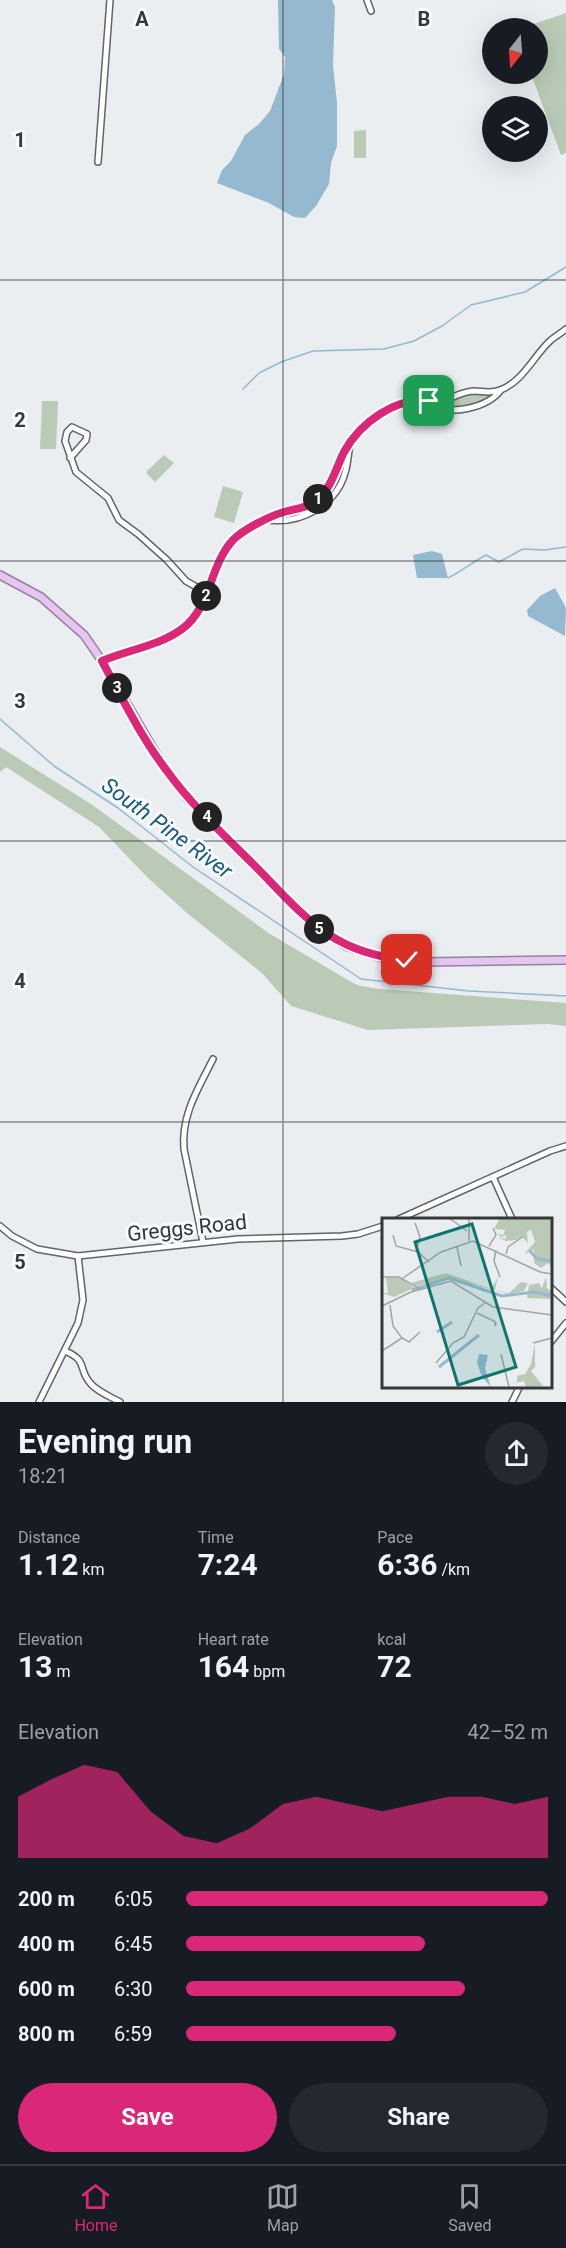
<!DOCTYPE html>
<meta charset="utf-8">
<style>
:root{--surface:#171b24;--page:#242831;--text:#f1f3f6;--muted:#9ea1a6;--line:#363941;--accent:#db2777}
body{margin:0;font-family:Roboto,sans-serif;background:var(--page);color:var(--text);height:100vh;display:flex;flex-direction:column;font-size:22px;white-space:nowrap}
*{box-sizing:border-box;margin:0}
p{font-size:20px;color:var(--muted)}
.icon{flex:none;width:33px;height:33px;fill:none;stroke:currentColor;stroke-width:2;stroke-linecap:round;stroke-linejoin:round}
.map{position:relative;height:1402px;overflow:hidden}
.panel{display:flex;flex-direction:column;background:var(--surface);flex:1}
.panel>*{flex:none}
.needle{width:39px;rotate:197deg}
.controls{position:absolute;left:482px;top:18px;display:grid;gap:12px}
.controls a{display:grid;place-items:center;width:66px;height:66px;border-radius:50%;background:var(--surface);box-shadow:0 6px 24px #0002;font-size:30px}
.pin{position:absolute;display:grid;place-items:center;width:51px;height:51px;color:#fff;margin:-26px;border-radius:12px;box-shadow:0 3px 9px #0006}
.km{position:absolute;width:30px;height:30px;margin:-15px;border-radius:50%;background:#222;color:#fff;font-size:16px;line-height:30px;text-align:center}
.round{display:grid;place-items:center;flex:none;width:63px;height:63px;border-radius:32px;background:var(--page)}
.overview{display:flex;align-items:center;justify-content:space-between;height:102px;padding:0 18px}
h1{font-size:33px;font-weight:700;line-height:45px}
.figures{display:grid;grid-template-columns:repeat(3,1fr);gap:9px;height:102px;padding:6px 18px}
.figures div{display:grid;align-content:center}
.figures b{font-size:30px;font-weight:700}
.figures small{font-size:16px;font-weight:400}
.figures p{font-size:16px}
.chart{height:168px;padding:12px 18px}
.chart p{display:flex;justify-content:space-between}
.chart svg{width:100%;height:108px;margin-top:6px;fill:var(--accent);opacity:.7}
.action{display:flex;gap:12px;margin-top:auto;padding:12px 18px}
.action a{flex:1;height:69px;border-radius:36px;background:var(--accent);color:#fff;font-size:24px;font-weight:700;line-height:69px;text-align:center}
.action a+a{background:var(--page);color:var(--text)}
ul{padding:0 18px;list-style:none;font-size:20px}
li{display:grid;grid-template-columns:96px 72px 1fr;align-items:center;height:45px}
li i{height:15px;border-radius:8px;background:var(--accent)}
.tabs{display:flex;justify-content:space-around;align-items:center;height:84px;border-top:2px solid var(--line);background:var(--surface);font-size:16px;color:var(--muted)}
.tabs a{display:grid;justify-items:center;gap:3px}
.tabs .active{color:var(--accent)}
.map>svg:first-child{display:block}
.green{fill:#bacab6}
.water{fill:#95b9ce}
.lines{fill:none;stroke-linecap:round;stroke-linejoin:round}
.stream{stroke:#95b9ce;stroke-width:1.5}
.minor-casing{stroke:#616468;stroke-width:8}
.major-casing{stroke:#9b7da6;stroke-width:10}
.minor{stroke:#fff;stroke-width:5}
.major{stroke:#e3c7ec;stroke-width:7}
.route-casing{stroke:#fff;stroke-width:12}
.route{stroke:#db2777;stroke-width:8}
.grid{fill:none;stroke:#363739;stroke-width:1.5;stroke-opacity:0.55}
.labels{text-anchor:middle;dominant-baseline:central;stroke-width:6;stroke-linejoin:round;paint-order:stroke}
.street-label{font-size:21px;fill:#363739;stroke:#f7fbff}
.water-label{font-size:22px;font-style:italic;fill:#1c5a79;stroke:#f7fbff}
.inset-river{fill:none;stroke:#95b9ce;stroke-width:3}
.inset-road{fill:none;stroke:#a2a5a7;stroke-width:1.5}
.view{fill:#0f766e;fill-opacity:0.15;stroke:#0f766e;stroke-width:3}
.inset-edge{fill:none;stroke:#363739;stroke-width:3}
.grid-label{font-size:20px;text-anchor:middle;font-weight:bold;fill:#363739;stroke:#f7fbff;stroke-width:6;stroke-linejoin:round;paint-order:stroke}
</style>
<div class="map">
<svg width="566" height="1402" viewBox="0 0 566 1402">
<rect width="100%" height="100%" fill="#eaeef1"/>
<g class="green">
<polygon points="566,13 566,153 561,155 531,74 537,74 537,28 522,28"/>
<polygon points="366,130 366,158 354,158 354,131"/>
<polygon points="501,390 495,398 457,410 431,405 454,395"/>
<polygon points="42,401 58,401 56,449 40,449"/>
<polygon points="351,442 346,472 334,494 310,514 268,520 313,504 323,494"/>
<polygon points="164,455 174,463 155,482 147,474 147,471"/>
<polygon points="223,486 243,492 234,523 214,517"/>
<polygon points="0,747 91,804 270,934 353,983 361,986 380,989 566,1003 566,1026 548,1024 368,1030 291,1006 262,973 187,913 148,878 99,827 6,767 0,772"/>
</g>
<g class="water">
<polygon points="278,0 332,0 335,7 333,65 337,103 337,146 331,163 329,184 316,206 305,218 294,217 269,203 217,183 222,170 231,161 245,135 259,124 270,111 284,74 285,57 279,49"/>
<polygon points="432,551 442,554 448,578 417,578 413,555"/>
<polygon points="555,588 566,608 565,636 528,616 527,610 540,596"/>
</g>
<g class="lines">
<g class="stream">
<polyline points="243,389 259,373 281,362 313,351 384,349 414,341 442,326 471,305 525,292 566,267"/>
<path d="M448 578C462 571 473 562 486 555L499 562 523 549 544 550 566 547"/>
<polyline points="0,719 54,766 118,808 193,867 361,979 469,991 566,996"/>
</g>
<defs>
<g id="minor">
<polyline points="367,0 371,11"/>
<polyline points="98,162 110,0"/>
<path d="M430 403C449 417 487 408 501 390"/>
<polyline points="70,458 86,440 87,434 72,427 67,432 65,441 76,472 108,498 119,520 138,534 167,560 186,581 207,593"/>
<path d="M269 520C301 524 336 505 345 473 348 464 348 454 350 445"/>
<path d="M102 661C127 650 159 646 182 629 213 606 207 561 237 537 250 527 265 520 281 513 295 507 310 508 321 496 334 483 336 467 345 452 353 436 367 422 382 413 393 406 408 400 421 400 426 400 433 404 439 402 450 400 459 392 473 391 483 391 490 394 500 390 523 382 534 355 551 340 556 336 561 333 566 329"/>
<polyline points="493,1177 512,1219"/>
<polyline points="399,1219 550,1151 566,1146"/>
<polyline points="0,1226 12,1236 37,1249 78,1256 238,1239 342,1236 358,1234 383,1226"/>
<path d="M203 1242 184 1149C181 1115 198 1089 213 1059"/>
<polyline points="550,1287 566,1302"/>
<polyline points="550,1343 566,1323"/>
<path d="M65 1351C89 1361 77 1369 91 1384 98 1392 111 1397 120 1402"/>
<polyline points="39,1402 78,1323 83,1300 78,1256"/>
<polyline points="512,1402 520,1386"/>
</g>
<polyline id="major" points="0,575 41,597 84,635 102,661 165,769 187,798 314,926 346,946 383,958 424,962 566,960"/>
</defs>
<use href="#minor" class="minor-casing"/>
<use href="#major" class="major-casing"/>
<use href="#minor" class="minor"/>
<use href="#major" class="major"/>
</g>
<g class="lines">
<defs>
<path id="route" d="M407 960C332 953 306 918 257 868 226 837 193 807 167 771 141 737 122 698 102 661 127 650 159 646 182 629 211 608 209 566 233 540 244 529 270 516 284 512 294 509 307 508 314 502 332 489 335 470 344 452 360 423 395 397 429 401"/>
</defs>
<use href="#route" class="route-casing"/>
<use href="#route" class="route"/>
</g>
<path class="grid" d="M283 0V1402M0 280H566M0 561H566M0 841H566M0 1122H566"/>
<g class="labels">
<g class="street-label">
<text transform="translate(187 1228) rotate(-6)">Greggs Road</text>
</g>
<g class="water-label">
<text transform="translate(167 828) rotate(36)">South Pine River</text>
</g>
</g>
<g transform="translate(382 1218)">
<rect width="170" height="170" fill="#eaeef1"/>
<path d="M118 0H169V48L166 45 159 50 152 45V32L142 36 153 24 149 12 145 14 146 25 141 20 143 17 134 22 124 23 115 19 124 21V17L119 19 115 15 121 17 123 12 112 11ZM64 55 109 71 116 59 113 72 127 75 139 64 146 65 142 73 127 76 67 60 34 68 29 65ZM11 59 21 61 32 70 12 79 0 75H6L4 60ZM164 59 165 70 169 73V96V81L145 80 147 67 157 65 160 70ZM153 125V149L149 153 161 168 144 169 142 163 127 166 135 164V158L143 156 149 146Z" fill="#bacab6"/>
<path d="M97 136 106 137 103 150 109 169 100 159 95 145Z" fill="#95b9ce"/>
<path class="inset-river" d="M148 33 155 41 170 43M30 72 67 60 120 78 153 74 170 78M55 114 70 104M57 149 97 117"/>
<path class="inset-road" d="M67 0 85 13M33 5 38 19 34 33M11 17 14 28 36 34 47 44M87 23V0M107 28 114 17 111 10M75 29 79 48M114 32 112 43 118 59M124 36 126 29 142 18M0 59H17L38 71M21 60 59 34 91 23 158 54 170 56M8 87 11 108 20 120 27 124 38 114M0 88 29 74 69 63 111 89 170 97M95 95 112 103 113 104 114 106 113 108V104M151 125 170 120M0 133 20 120M119 136 127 169M54 145 71 125 82 119 96 90 103 85"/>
<path class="view" d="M90 6 134 149 76 167 33 24Z"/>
<rect width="170" height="170" class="inset-edge"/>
</g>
<g class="grid-label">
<text x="142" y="26">A</text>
<text x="424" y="26">B</text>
<text x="20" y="147">1</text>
<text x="20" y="427">2</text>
<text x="20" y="708">3</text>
<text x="20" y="988">4</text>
<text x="20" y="1269">5</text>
</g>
</svg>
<div class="controls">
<a><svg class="needle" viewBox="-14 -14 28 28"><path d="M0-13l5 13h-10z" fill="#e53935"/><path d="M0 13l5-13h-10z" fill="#9ea1a6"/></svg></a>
<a><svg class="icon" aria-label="layers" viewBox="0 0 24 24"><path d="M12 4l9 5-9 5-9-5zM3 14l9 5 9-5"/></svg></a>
</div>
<div class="pin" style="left:429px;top:401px;background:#1e9e55"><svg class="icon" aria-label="arrive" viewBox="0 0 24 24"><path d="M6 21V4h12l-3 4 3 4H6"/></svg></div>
<div class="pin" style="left:407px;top:960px;background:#d93025"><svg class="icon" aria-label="check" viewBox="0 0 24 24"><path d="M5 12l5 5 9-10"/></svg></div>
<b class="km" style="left:318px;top:499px">1</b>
<b class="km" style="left:206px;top:596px">2</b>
<b class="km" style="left:117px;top:688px">3</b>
<b class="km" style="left:207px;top:817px">4</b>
<b class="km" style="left:319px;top:929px">5</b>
</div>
<section class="panel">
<div class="overview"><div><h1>Evening run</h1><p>18:21</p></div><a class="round"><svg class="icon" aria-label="share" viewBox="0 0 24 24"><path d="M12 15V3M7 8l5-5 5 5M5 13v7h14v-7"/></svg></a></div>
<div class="figures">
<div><p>Distance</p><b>1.12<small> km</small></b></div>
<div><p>Time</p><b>7:24</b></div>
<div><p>Pace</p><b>6:36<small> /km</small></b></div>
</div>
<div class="figures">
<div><p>Elevation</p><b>13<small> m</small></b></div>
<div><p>Heart rate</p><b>164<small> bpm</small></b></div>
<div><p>kcal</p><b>72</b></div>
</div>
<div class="chart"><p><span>Elevation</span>42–52 m</p>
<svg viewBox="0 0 160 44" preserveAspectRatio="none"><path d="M0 44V19L10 12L20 6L30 9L40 25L50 35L60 38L70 32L80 22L90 19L100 22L110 25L120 22L130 19L140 19L150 22L160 19V44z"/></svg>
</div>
<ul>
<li><b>200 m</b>6:05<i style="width:100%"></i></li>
<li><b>400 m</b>6:45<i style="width:66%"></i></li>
<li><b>600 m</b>6:30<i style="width:77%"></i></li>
<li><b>800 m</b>6:59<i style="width:58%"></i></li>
</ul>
<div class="action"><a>Save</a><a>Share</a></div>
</section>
<nav class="tabs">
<a class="active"><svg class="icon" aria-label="home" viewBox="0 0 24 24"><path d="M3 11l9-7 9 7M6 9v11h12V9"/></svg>Home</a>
<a><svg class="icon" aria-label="map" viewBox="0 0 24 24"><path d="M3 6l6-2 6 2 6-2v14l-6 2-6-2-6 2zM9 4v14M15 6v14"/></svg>Map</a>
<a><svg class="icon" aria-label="saved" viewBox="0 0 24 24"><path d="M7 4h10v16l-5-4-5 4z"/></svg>Saved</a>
</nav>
